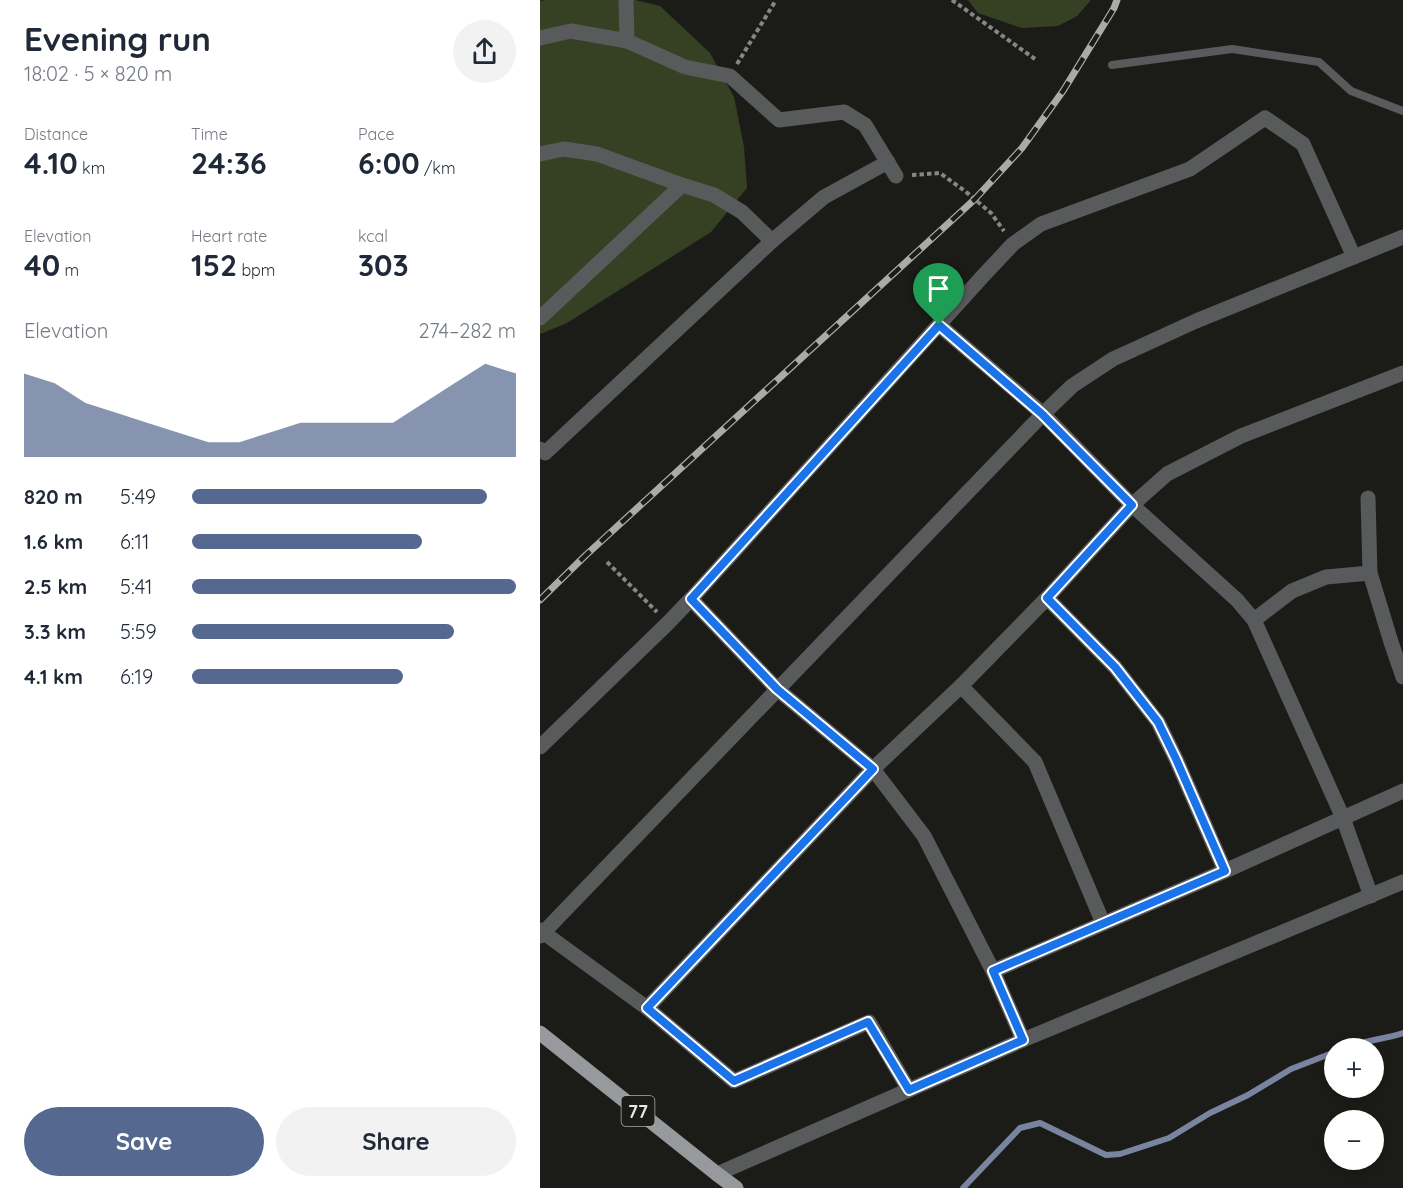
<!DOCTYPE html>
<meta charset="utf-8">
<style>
:root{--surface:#fff;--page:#f2f2f3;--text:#1f2937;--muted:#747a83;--accent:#556890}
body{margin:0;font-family:Quicksand,sans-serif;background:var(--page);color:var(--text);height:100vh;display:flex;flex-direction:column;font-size:22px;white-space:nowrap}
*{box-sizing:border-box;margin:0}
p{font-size:20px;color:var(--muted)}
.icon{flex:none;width:33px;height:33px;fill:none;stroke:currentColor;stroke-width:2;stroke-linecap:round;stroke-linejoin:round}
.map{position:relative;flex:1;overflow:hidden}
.drawer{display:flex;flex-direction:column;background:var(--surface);width:540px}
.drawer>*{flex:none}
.buttons{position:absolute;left:784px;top:1038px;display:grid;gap:12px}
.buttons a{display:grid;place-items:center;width:60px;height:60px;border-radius:50%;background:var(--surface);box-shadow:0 3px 9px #0003;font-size:30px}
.pin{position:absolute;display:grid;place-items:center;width:51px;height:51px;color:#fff;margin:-62px -26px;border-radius:50% 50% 50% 0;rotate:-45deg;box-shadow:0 0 6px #0007}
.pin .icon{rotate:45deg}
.round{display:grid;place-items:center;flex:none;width:63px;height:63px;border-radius:32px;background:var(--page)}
.summary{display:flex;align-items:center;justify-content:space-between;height:102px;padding:0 24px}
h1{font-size:33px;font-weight:800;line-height:45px}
.figures{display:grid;grid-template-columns:repeat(3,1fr);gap:9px;height:102px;padding:6px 24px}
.figures div{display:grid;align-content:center}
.figures b{font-size:30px;font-weight:800}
.figures small{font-size:16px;font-weight:400}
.figures p{font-size:16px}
.chart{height:168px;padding:12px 24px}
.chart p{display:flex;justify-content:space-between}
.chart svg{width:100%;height:108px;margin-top:6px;fill:var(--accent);opacity:.7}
.action{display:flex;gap:12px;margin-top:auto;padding:12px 24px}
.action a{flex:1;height:69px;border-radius:36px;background:var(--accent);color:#fff;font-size:24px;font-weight:800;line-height:69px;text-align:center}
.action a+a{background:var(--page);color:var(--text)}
ul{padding:0 24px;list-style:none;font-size:20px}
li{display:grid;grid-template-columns:96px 72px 1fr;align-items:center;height:45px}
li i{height:15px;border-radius:8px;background:var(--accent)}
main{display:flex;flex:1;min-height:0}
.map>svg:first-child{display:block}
.green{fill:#364124}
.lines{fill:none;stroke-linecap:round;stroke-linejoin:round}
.stream{stroke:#7984a0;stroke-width:6}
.path{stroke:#868784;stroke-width:4;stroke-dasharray:4.5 3;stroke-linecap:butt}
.service{stroke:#595a5c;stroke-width:8}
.minor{stroke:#595a5c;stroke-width:15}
.tertiary{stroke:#595a5c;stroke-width:15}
.primary{stroke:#97999d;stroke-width:15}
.rail-casing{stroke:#aaaba8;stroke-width:7}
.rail{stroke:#1b1c18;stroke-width:4.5;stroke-dasharray:14;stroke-linecap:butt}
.route-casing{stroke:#fff;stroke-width:12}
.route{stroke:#1a73e8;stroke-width:8}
.labels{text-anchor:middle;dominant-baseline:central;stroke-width:4.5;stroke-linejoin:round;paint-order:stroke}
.shield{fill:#1b1c18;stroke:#abaca9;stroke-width:1.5}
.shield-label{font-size:18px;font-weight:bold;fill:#e9eae7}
</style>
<main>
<section class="drawer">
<div class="summary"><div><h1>Evening run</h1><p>18:02 · 5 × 820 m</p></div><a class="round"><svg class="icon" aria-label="share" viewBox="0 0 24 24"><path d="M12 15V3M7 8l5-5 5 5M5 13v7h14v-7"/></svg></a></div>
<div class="figures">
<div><p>Distance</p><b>4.10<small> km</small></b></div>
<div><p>Time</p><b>24:36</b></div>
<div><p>Pace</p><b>6:00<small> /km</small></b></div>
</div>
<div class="figures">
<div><p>Elevation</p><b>40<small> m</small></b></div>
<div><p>Heart rate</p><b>152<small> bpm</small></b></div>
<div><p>kcal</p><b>303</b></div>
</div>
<div class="chart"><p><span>Elevation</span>274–282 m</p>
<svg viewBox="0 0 160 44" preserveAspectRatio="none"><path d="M0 44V10L10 14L20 22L30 26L40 30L50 34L60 38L70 38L80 34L90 30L100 30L110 30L120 30L130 22L140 14L150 6L160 10V44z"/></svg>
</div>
<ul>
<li><b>820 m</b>5:49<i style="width:91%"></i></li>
<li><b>1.6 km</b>6:11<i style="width:71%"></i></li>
<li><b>2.5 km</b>5:41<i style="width:100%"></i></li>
<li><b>3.3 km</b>5:59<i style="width:81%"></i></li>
<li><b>4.1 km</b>6:19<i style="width:65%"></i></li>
</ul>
<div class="action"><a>Save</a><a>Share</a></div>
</section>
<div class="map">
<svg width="863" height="1188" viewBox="0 0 863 1188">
<rect width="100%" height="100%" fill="#1b1c18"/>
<g class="green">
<polygon points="6,0 95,0 120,6 170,53 194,97 204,147 207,188 171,232 27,323 0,334 0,1"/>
<polygon points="428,0 551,0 537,16 518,26 482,28 438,13"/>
</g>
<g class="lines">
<g class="stream">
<path d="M804 1048C823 1041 844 1039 863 1033"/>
<polyline points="423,1188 480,1128 500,1123 566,1155 580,1154 629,1138 670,1113 708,1095 751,1069 795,1052"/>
</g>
<g class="path">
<polyline points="412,0 495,59"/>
<polyline points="197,64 236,0"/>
<polyline points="372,175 400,173 425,191 451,213 464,231"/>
<polyline points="67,562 117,612"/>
</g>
<polyline class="service" points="572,65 692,49 779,62 811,91 863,111"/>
<g class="minor">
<polyline points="86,0 87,41"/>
<polyline points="0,38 31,31 87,41 145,67 190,76 239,120 304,112 325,125 356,176"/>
<polyline points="0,154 24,149 57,154 142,185 174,195 202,212 232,241 5,453 0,449"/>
<polyline points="232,241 284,197 348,162"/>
<polyline points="0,318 142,185"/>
<polyline points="399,325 503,414 592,505 697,600 714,620 803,818 831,896"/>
<polyline points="828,498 830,573 851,642 863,677"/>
<polyline points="507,598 575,667 618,722 636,759 685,871"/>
<polyline points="151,599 237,689 333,769 384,836 453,971 483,1040"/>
<polyline points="714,620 752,591 786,577 830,573"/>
<polyline points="421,686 495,762 563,923"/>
<polyline points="0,747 128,623 151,599 442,277 473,244 501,224 650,169 725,118 763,144 814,257"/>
<polyline points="0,930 107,1008 194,1081 329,1022 369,1090"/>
<polyline points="453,971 685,871 863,791"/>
<polyline points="107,1008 333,769 421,686 507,598 592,505 627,474 701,436 863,373"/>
</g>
<g class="tertiary">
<polyline points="0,936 503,414 532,386 573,359 656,321 863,237"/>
<polyline points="177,1174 483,1040 863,882"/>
</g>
<polyline class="primary" points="0,1033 177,1174 196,1188"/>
<defs>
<polyline id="rail" points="0,600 46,555 435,199 482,148 523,91 574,8 577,0"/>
</defs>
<use href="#rail" class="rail-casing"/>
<use href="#rail" class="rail"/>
</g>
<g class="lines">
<defs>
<polygon id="route" points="399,325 502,414 592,505 507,598 575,667 618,722 636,759 685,871 453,971 483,1040 369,1090 328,1022 194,1081 107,1008 333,769 237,689 151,599"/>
</defs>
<use href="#route" class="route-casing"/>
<use href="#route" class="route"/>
</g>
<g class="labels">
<rect class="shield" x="81.5" y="1096" width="33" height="30" rx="4.5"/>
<g class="shield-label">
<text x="98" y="1111">77</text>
</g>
</g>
</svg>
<div class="buttons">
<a>+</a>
<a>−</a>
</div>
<div class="pin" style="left:399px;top:325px;background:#1e9e55"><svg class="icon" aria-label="arrive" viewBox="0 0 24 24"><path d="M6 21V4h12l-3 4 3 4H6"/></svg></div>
</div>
</main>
